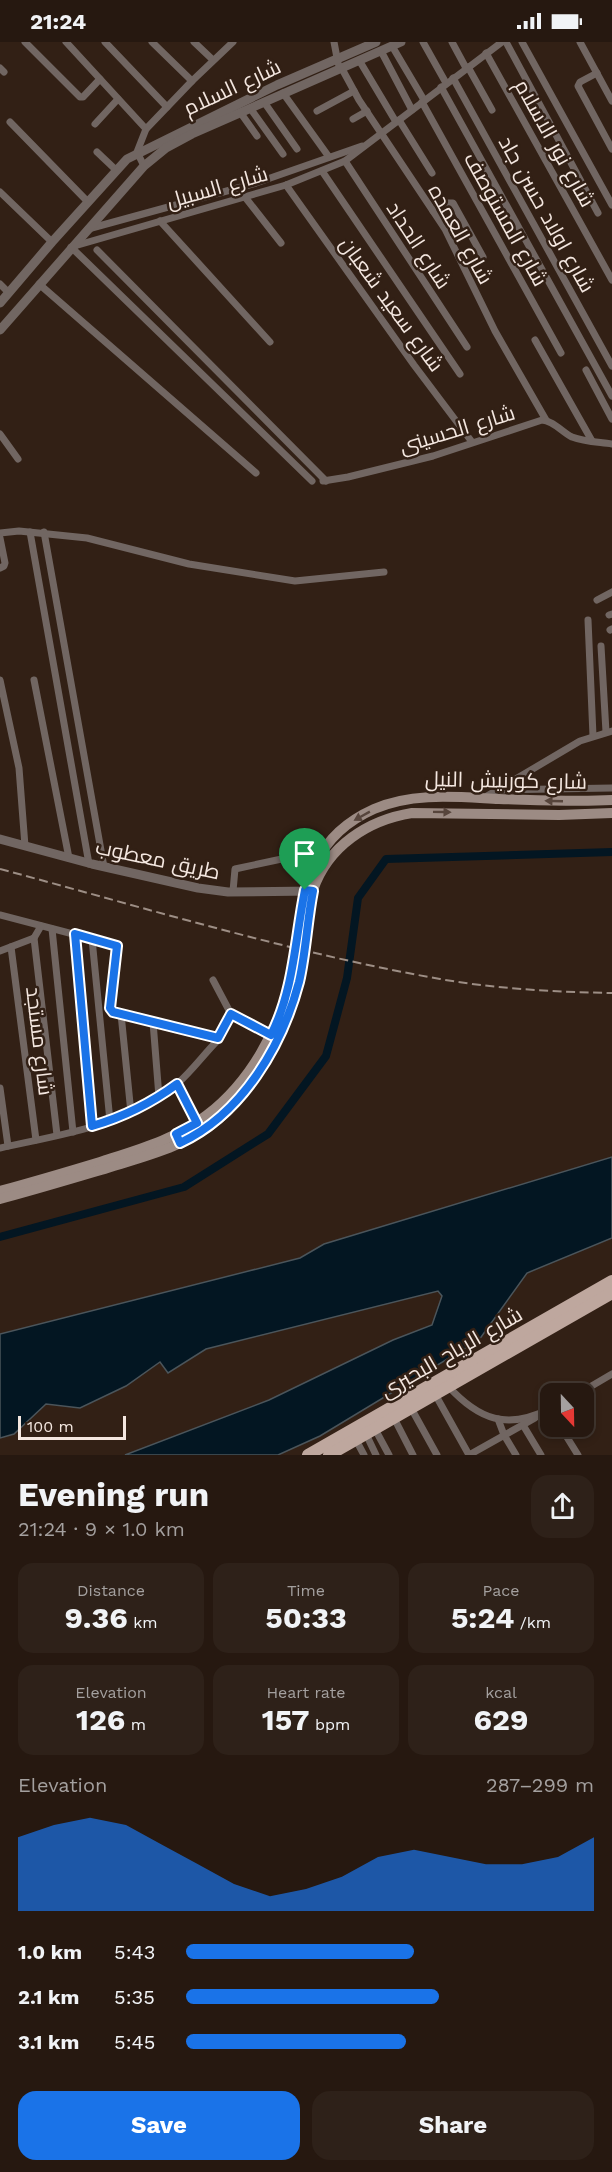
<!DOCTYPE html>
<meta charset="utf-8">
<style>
:root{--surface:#261810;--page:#2e2119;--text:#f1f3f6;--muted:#a4a09f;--line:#423730;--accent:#1a73e8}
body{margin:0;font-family:"Work Sans",Cairo,sans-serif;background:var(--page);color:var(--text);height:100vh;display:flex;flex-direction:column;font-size:22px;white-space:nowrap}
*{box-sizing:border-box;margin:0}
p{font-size:20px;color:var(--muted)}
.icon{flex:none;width:33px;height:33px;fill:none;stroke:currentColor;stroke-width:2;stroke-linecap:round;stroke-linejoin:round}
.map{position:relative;height:1413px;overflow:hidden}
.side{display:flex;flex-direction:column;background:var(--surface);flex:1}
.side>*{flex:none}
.needle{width:39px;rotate:158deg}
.buttons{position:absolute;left:540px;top:1341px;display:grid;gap:12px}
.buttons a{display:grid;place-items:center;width:54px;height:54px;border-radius:12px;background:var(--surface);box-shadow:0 3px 9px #0003,0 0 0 2px var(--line);font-size:30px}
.scale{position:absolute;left:18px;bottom:15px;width:108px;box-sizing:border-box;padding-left:6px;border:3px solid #f4e7e0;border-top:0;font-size:16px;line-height:21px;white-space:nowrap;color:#f4e7e0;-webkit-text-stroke:4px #322015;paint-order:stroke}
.pin{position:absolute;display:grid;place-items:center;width:51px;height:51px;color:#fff;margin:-62px -26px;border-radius:50% 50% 50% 0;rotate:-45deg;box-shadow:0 0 6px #0007}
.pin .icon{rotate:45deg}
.round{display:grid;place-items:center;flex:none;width:63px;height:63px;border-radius:18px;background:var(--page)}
.head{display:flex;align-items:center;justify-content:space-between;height:102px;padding:0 18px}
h1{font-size:33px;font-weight:700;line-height:45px}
.metrics{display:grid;grid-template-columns:repeat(3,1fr);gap:9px;height:102px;padding:6px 18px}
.metrics div{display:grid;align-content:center;border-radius:15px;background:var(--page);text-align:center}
.metrics b{font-size:30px;font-weight:700}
.metrics small{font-size:16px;font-weight:400}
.metrics p{font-size:16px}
.chart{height:168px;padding:12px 18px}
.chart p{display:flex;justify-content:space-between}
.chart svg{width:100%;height:108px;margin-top:6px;fill:var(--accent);opacity:.7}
.button{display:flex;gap:12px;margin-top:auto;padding:12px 18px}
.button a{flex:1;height:69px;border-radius:18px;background:var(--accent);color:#fff;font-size:24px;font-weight:700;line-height:69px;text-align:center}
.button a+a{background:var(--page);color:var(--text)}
ul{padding:0 18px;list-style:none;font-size:20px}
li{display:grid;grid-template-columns:96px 72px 1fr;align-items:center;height:45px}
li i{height:15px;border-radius:8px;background:var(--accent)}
.status{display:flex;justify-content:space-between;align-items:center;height:42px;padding:0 30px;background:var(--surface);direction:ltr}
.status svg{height:16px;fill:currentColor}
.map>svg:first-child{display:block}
.water{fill:#031622;stroke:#4b555b;stroke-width:1.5}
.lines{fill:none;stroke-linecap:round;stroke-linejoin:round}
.canal{stroke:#031622;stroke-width:8}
.minor{stroke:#716662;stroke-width:7}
.tertiary{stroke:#716662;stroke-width:9}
.secondary{stroke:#9c8b84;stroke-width:10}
.primary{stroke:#bea79e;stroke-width:12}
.rail{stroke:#9d8e85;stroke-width:2;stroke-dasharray:9 4.5;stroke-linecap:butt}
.oneway{fill:#57453c}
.route-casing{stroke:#fff;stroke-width:12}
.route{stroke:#1a73e8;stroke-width:8}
.labels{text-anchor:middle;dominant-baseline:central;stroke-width:5;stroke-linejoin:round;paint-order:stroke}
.street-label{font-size:21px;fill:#f4e7e0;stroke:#322015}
</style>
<div class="status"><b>21:24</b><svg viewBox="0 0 49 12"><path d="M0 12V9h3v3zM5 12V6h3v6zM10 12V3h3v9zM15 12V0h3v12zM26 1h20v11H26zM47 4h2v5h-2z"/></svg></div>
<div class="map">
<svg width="612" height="1413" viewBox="0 0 612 1413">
<rect width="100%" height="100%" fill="#322015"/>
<polygon class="water" points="612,1115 612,1196 527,1231 479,1298 320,1394 278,1413 125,1413 269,1358 393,1298 432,1283 442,1254 438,1249 206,1307 168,1331 160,1320 126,1344 80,1366 46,1362 14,1392 0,1396 0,1292 300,1216 324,1202"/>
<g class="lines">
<polyline class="canal" points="0,1195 184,1145 268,1092 326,1014 347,936 358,856 386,817 612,810"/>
<g class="minor">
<polyline points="25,0 80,55 83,55 100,37"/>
<polyline points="66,0 146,87"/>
<polyline points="105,0 167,65"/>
<polyline points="152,0 192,39"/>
<polyline points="194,0 213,18"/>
<polyline points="334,0 338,21"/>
<polyline points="423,0 446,41"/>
<polyline points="452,0 466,26"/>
<polyline points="506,0 598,171"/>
<polyline points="522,0 612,163"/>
<polyline points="580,0 612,59"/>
<polyline points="392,4 424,58"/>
<polyline points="381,9 412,68"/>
<polyline points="486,11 612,238"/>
<polyline points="359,18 396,80"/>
<polyline points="341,25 359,58 445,187 495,289 546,378"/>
<polyline points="468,25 492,68"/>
<polyline points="0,26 4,30"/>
<polyline points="597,31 580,40 578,44 612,107"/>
<polyline points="453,36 612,324"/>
<polyline points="441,45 612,354"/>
<polyline points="283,51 329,115"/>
<polyline points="264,60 297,107"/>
<polyline points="422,60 561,311"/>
<polyline points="250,66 283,112"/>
<polyline points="317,69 354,49"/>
<polyline points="240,70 257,94"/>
<polyline points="353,77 367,69"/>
<polyline points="399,78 432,131"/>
<polyline points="10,80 87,159"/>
<polyline points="95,82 118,57"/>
<polyline points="97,110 116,128"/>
<polyline points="345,119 467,305"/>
<polyline points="144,124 137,110 146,87 192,39 233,0"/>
<polyline points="322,129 460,332"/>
<polyline points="286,143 414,323 472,400"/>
<polyline points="0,150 52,200"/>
<polyline points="245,155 281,201"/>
<polyline points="433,169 448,161 453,161 483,215"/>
<polyline points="160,179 270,300"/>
<polyline points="88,187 256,141 362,104"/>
<polyline points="97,208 326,439"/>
<polyline points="0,242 9,251"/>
<polyline points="39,242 256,431"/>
<polyline points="535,298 592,399"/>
<polyline points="586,328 612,377"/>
<polyline points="0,392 18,417"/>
<polyline points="312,439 71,205 286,143 345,119 502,0"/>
<path d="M323 439 348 435 433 414 542 378C554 379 562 390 572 395 585 400 599 400 612 402"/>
<polyline points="30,490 89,822"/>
<polyline points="44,490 104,825"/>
<polyline points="0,491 19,489 87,496 189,522 295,539 384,530"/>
<polyline points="0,496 5,521 4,524 0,526"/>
<polyline points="597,558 612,550"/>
<polyline points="609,573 612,572"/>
<polyline points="588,578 593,694"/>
<polyline points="610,588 612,587"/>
<polyline points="601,604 606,690"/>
<polyline points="0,638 19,726 25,804"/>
<polyline points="34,638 69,816"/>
<polyline points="501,748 612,746"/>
<polyline points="487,754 580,699 612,689"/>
<polyline points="233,849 235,827 324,808"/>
<polyline points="0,873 115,903 118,906 110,966 112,970 218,996"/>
<polyline points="52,887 73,1090"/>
<polyline points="75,892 92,1085"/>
<polyline points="34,896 57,1093"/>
<polyline points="92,897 110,1079"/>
<polyline points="11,905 36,1098"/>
<polyline points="0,909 34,896 41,884"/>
<polyline points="213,938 231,972 271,993"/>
<polyline points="121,972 131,1071"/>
<polyline points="153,980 159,1055"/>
<polyline points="177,1043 197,1081"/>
<polyline points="0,1046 8,1104"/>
<path d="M0 1106C58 1093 132 1083 177 1042 192 1029 204 1012 218 998V993L231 972"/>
<path d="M448 1344C479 1378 507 1388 550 1367"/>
<polyline points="435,1352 469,1413"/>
<polyline points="578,1352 612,1332"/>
<polyline points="411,1366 437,1413"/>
<polyline points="394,1376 413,1413"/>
<polyline points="498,1377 504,1393 516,1413"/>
<polyline points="523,1383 541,1413"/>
<polyline points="560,1384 578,1413"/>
<polyline points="375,1387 389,1413"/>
<polyline points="366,1392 376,1413"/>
<polyline points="356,1398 364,1413"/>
<polyline points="469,1413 535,1376"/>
</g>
<g class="tertiary">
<polyline points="0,261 52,200 127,117 277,43 376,0"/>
<polyline points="0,288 144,124 166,106 192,92 401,0"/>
<polyline points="0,797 92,822 198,846 228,850 313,849"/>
</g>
<g class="secondary">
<path d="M0 1149C33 1140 67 1130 100 1120 137 1108 177 1097 207 1073 250 1040 278 989 291 936 307 867 296 802 374 767 413 750 457 755 499 757 537 758 574 760 612 758"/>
<path d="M0 1157C34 1148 67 1138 101 1128 142 1115 188 1105 221 1075 259 1040 287 988 299 938 306 910 304 874 313 848 328 804 368 778 412 771L559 773 612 771"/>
</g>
<g class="primary">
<polyline points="308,1413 612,1239"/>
<polyline points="329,1413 612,1251"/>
</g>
<path class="rail" d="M0 827C146 866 292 911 440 937 497 947 555 950 612 951"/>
</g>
<defs><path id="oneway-solid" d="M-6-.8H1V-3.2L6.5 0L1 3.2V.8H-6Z" transform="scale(1.5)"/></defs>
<g class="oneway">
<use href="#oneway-solid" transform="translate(554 759) rotate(-178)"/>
<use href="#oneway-solid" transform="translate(442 770) rotate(1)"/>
<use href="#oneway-solid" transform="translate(362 774) rotate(151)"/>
</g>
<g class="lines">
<defs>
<path id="route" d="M305 848 313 849C307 879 306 910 299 940 282 1004 242 1072 180 1101L176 1092 197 1081 177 1042C150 1062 123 1075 92 1084L75 892 117 904 110 966 113 970 218 996 231 972 271 993C294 948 295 897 305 848Z"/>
</defs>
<use href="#route" class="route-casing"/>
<use href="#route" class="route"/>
</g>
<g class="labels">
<g class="street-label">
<text transform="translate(232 45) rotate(-25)">شارع السلام</text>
<text transform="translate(555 101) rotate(61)">شارع نور الاسلام</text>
<text transform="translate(217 145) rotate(-16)">شارع السبيل</text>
<text transform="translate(547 172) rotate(61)">شارع اولاد حسن جاد</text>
<text transform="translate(506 177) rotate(61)">شارع المستوصف</text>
<text transform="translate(461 192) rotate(61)">شارع العمده</text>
<text transform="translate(419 203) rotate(57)">شارع الحداد</text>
<text transform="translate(392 262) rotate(54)">شارع سعيد شعبان</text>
<text transform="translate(457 387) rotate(-17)">شارع الحسينى</text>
<text transform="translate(506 738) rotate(1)">شارع كورنيش النيل</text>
<text transform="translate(158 817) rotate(12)">طريق معطوب</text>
<text transform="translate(40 999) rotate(83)">شارع مستجد</text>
<text transform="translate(451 1310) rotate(-30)">شارع الرياح البحيرى</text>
</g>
</g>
</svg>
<div class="buttons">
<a><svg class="needle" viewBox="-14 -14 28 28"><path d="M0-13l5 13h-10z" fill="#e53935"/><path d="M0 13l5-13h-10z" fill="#a4a09f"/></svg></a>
</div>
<div class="scale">100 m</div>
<div class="pin" style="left:305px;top:848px;background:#1e9e55"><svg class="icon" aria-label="arrive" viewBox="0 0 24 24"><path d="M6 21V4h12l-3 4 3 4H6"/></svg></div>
</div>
<section class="side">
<div class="head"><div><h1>Evening run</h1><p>21:24 · 9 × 1.0 km</p></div><a class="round"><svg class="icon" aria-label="share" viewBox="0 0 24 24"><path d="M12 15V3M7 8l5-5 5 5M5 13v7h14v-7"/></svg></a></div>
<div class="metrics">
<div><p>Distance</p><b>9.36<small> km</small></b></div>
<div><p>Time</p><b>50:33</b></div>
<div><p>Pace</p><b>5:24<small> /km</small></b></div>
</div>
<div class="metrics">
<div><p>Elevation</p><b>126<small> m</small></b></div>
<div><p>Heart rate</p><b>157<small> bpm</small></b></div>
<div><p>kcal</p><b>629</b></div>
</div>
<div class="chart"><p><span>Elevation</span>287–299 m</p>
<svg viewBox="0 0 160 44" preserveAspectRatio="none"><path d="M0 44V14L10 9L20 6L30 9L40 17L50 25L60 33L70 38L80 35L90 30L100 22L110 19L120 22L130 25L140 25L150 22L160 14V44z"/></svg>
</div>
<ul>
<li><b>1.0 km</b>5:43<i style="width:56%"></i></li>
<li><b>2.1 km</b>5:35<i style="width:62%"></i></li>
<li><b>3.1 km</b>5:45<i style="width:54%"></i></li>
</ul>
<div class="button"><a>Save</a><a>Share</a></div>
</section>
